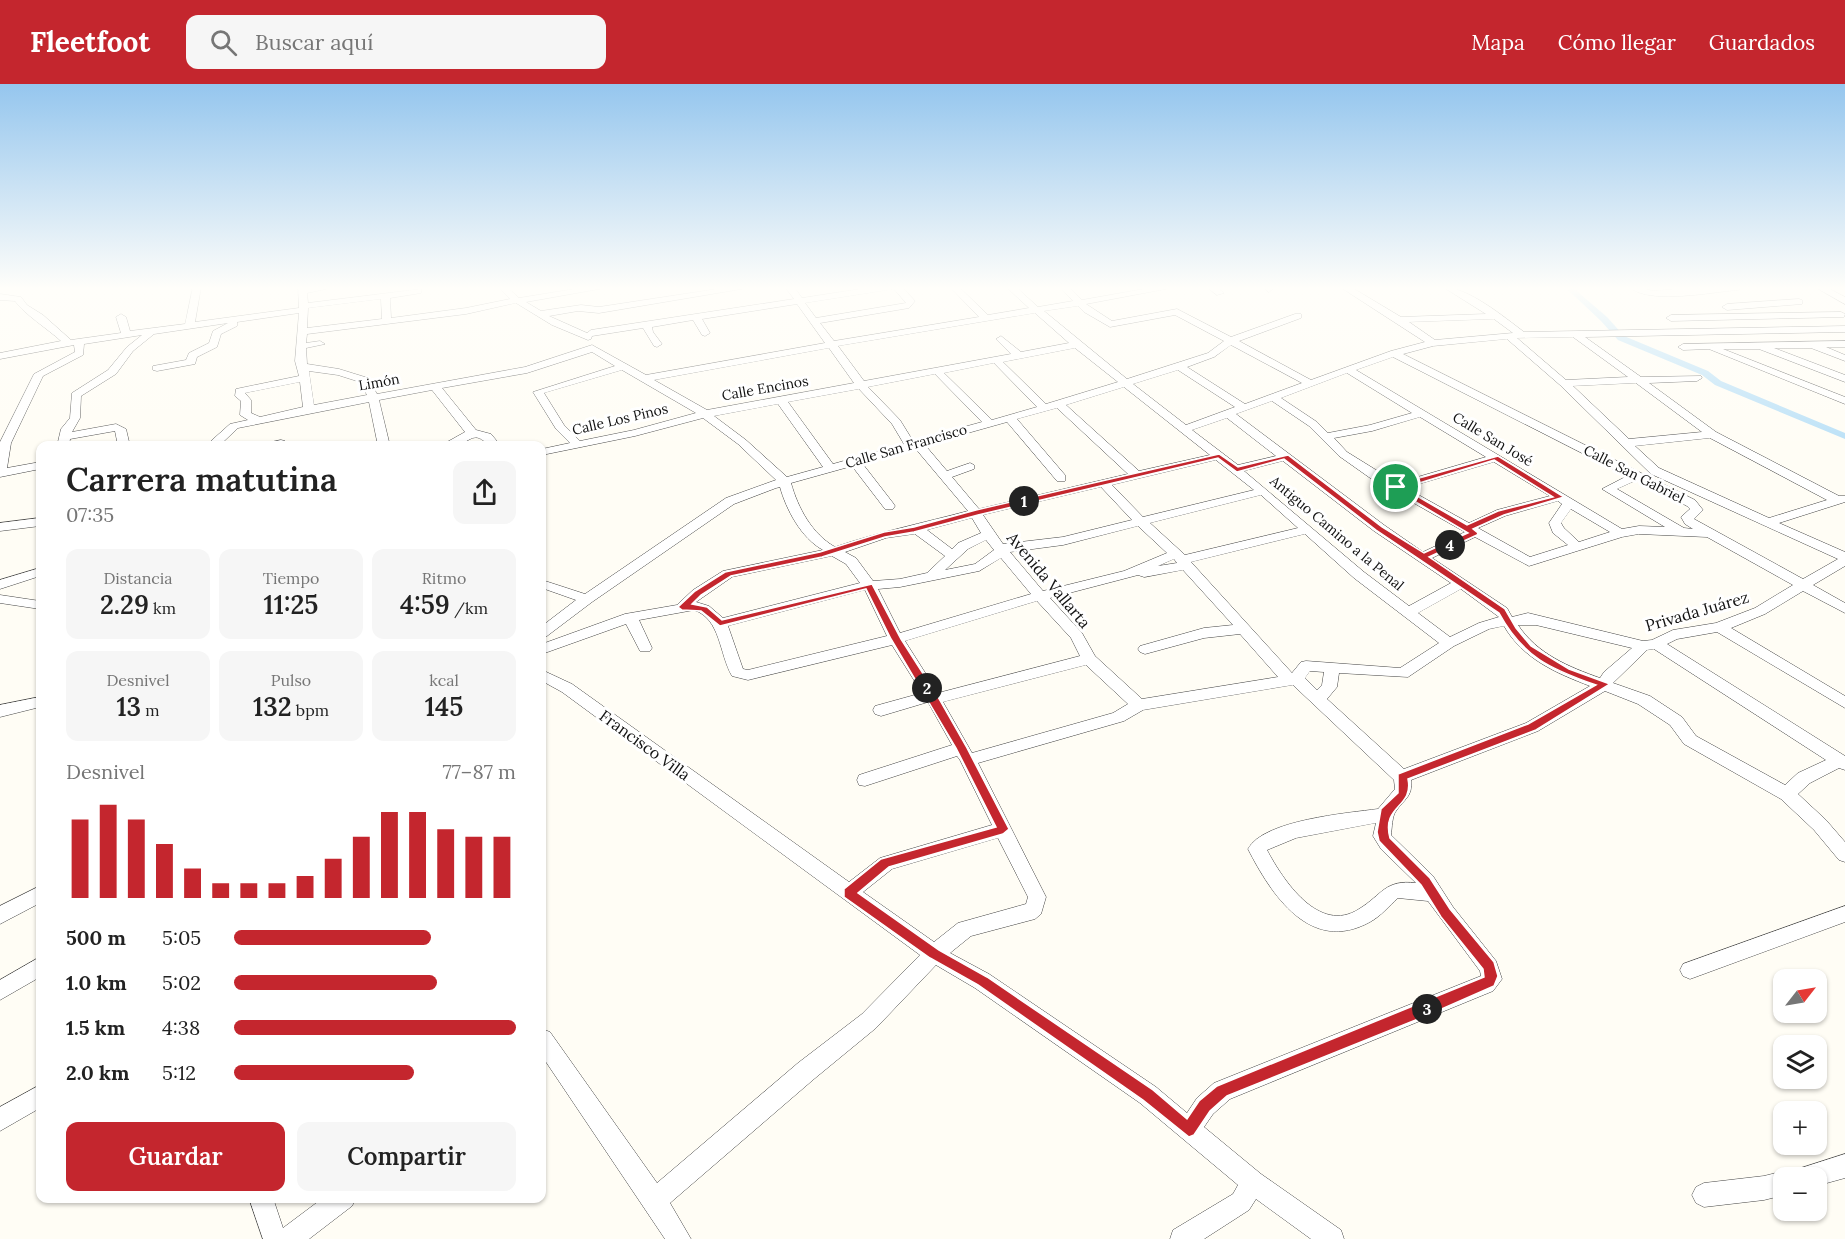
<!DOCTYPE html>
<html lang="es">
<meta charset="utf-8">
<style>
:root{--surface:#fff;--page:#f6f6f6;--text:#222;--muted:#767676;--accent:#c4262e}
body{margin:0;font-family:Lora,serif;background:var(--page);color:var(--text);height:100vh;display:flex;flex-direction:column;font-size:22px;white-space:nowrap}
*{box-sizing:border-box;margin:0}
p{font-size:20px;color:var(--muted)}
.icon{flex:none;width:33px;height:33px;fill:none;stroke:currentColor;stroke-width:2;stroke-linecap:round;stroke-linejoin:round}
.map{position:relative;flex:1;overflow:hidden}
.details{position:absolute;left:36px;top:357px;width:510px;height:762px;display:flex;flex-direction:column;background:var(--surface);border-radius:12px;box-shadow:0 2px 4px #0004}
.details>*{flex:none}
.needle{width:39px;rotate:59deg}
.tools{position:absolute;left:1773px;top:885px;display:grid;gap:12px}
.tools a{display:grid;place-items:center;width:54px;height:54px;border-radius:12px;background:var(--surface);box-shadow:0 2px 4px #0004;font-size:30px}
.pin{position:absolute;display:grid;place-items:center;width:51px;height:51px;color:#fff;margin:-26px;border:3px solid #fff;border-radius:50%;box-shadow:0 2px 6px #0007}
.km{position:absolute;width:30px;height:30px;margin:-15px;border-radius:50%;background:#222;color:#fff;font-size:16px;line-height:30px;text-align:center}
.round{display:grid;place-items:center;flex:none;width:63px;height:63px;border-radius:12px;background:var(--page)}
.head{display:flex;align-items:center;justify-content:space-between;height:102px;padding:0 30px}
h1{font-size:33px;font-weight:600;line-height:45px}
.stats{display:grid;grid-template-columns:repeat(3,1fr);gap:9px;height:102px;padding:6px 30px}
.stats div{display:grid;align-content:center;border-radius:12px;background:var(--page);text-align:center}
.stats b{font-size:26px;font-weight:600}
.stats small{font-size:16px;font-weight:400}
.stats p{font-size:16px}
.chart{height:168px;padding:12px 30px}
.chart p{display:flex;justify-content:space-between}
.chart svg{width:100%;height:108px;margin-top:6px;stroke:var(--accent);stroke-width:6}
.primary-button{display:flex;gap:12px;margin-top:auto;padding:12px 30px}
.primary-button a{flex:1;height:69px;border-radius:12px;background:var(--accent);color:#fff;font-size:24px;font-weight:600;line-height:69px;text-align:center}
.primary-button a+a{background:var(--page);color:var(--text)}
ul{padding:0 30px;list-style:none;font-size:20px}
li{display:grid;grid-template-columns:96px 72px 1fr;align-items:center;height:45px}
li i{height:15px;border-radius:8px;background:var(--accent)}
header{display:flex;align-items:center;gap:36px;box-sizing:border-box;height:84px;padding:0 30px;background:var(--accent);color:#fff}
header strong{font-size:28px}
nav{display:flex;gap:33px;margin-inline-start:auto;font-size:21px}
.search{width:420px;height:54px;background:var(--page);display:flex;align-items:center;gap:15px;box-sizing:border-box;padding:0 21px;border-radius:12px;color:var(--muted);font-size:22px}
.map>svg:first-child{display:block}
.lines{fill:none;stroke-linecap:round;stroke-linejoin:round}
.canal{fill:#b9e0f7;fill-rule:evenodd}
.minor-casing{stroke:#444;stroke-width:1}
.minor{fill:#fff;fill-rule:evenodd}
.route{fill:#c4262e;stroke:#fff;stroke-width:1.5;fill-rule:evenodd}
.labels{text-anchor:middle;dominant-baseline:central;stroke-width:6;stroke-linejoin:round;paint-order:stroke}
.far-street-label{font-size:14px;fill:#111;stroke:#fff}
.street-label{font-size:16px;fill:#111;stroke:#fff}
</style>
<header>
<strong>Fleetfoot</strong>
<div class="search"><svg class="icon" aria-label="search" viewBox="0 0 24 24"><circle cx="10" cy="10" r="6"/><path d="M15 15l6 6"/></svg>Buscar aquí</div>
<nav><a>Mapa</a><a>Cómo llegar</a><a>Guardados</a></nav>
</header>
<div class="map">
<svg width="1845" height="1155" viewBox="0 0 1845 1155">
<rect width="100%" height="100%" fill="#fffdf5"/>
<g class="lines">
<polygon class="canal" points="1565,203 1572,203 1607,233 1624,252 1708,287 1721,297 1845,349 1845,355 1715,301 1702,291 1618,256 1601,237"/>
<defs>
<g id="minor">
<path d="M193 203H201L195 238 299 224 298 203H335L307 209 308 219 421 205V209L390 214 391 234 466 224 510 215 498 203H507L519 214 587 203H610L526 218 541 227 581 221 599 223 730 203H753L599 229 578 227 549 232 587 249 591 246 794 215 785 203H794L802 214 873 203H902L915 217 909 224 820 239 834 257 979 233 950 203H959L988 231 1029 224 1006 203H1016L1038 223 1073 217 1060 203H1069L1082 216 1155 203H1176L1086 220 1112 237 1177 225 1231 253 1295 230H1301V234L1239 257 1311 296 1391 267 1425 258 1340 203H1351L1401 233 1486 230 1443 203C1468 203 1504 233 1524 248L1845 242V248L1585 253 1641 293 1701 292 1702 294 1697 297 1649 299 1716 348 1839 412H1845V418L1779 439 1845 468V482L1813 501 1845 519V529L1803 507 1765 530 1731 544 1845 612V624L1717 548 1677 555 1667 560 1845 672V686L1839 684 1810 699 1798 710 1826 736 1845 758V778L1839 776 1814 746 1781 715 1684 660 1670 641 1638 620 1605 607 1538 647 1411 696C1413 713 1404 715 1396 727 1392 732 1392 744 1391 751L1433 792 1453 823 1496 877 1502 895 1493 907 1230 1015 1213 1030 1204 1043 1261 1090 1341 1146 1344 1155H1311L1256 1115 1249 1126 1204 1155H1170L1173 1146 1233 1110 1238 1101 1140 1019 975 904 936 881 876 944 814 995 670 1119 691 1155H665L542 972V945L550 948 657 1099 798 979 862 930 920 871 562 608 542 597V586L572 600 849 798 880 774 992 741 960 676 957 672 865 702 859 701 857 696 859 691 952 661 928 618 881 632 875 630 873 626 875 622 922 609 892 561 748 596 732 592C719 570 721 535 694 526L639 536 652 564 650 567H640L626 540 542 570V560L625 530 677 521 693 506 723 487 823 466C801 454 786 425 780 403L776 404 734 420 592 518 547 552 542 554V542L576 516 542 504V496L585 510 726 414 776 396 738 360 703 334 635 352 542 371V365L570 359 556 345 533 308 615 282 592 268 527 289 442 304 476 346 491 350 501 362H489C474 345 471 358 455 362 450 362 444 362 440 362L465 348 432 306 379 316 390 362H378L369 318 238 344 221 360 222 362H211V357L230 340 248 336 240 331 241 317 235 312 236 305 299 292 295 277 299 229 237 238V242L221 250 217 263 197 273 195 280 157 287 153 286V282L186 276 189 269 209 259 213 247 228 239 154 250 133 267 116 290 81 312 80 334 72 348 116 340 126 345 130 362H118L115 347 70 355 69 362H57L61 345 70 334 72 309 108 286 127 263 142 251 84 260 83 271 43 292 11 359 7 384 40 378V385L0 393V358L34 290 75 268 74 261 0 275V269L61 257C48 245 24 230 15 217L0 216V210L21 213 27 221 43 231 71 256 121 249 116 233 121 230 126 233 130 247 185 240ZM894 205 906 219 816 234 805 219ZM381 215 382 235 307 244 308 224ZM516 219 552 241 588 256 591 255 592 252 643 244 654 262 657 263 662 260 653 248 652 243 693 236 702 251 705 252 710 249 702 235 797 220 825 259 646 291 592 261 525 283 377 310 368 294 339 285 307 280 306 264 325 260 320 257 306 259 307 250 466 230ZM1078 222 1084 228 1110 243 1175 231 1224 257 1208 269 1127 295 1044 227ZM1035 229 1069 259 1021 268 1001 252 996 255 1011 270 864 297 838 262ZM1494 235 1513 249 1435 256 1409 238ZM1573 253 1628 293 1566 296 1517 254ZM1507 255 1560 301 1651 390 1838 475 1803 495 1694 435 1703 426 1695 416 1403 270 1433 262ZM1231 261 1302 299 1245 320 1187 283 1214 273ZM829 264 854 299 707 326 654 296ZM1075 264 1118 298 1046 320 1003 278ZM1393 273 1627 392 1602 405 1665 443 1639 442 1622 445 1356 286ZM994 279 1037 323 992 336 944 289ZM622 286 696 329 634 346 580 357 564 341 544 309ZM1178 286 1235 323 1186 341 1133 300ZM309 287 338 291 360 298 367 311 314 321ZM1347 289 1412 329 1370 341 1328 349 1317 338 1281 314ZM935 290 982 338 913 357 900 336 868 303ZM300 298 303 323 260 333 251 329V316L245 309ZM1636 299 1702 348 1629 355 1573 302ZM1124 303 1210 371 1139 387 1066 321ZM859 305 892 340 904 360 833 380 788 318ZM1272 317 1309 342 1339 372 1373 396 1465 448 1423 468 1384 441 1236 330ZM778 320 823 383 787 393 746 356 714 332ZM1057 324 1128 390 979 425 952 393 974 385V381L970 379 947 387 925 361 1007 338 1057 397H1065V391L1017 335ZM1420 333 1486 373 1397 399 1347 368 1334 354 1372 347ZM1227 334 1276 372 1238 381 1192 346ZM1710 354 1827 416 1769 434 1659 384 1635 362ZM915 364 968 427C923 439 879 448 835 463 812 450 798 424 791 399L852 382 885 425H893L895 422 893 419 862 379ZM1216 376 1254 406 1143 433 1112 401ZM1283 377 1374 447 1451 499 1409 522 1364 488 1244 387ZM1494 378 1550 412 1497 426 1469 439 1406 404ZM1637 396 1687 422 1690 425 1681 433 1685 440 1693 445 1684 444 1617 405ZM1101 403 1132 436 1063 453 1003 460 983 431ZM1261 411 1298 444 1185 471 1150 439ZM1558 417 1562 420 1549 439 1553 449 1568 461 1530 473 1478 444 1505 432ZM1571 425 1610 448 1579 458 1564 444 1561 439ZM972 434 981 449 958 459 952 465 927 446ZM1138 442 1167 469 1124 487 1043 507 1010 468 1063 461ZM915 450 945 472 927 489 900 495 873 497 856 474 845 468 886 454ZM1305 450 1354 494 1439 559 1400 584 1306 577 1301 578 1292 589 1191 478ZM1639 450 1707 453 1793 501 1755 524 1716 539 1673 546 1652 556 1643 557 1528 529 1512 533 1507 524 1432 474 1475 453 1529 482 1622 453ZM986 456 994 466 975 480 945 486 968 465ZM832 472 846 480 860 499 723 534 709 522 696 518 732 493ZM1001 474 1031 510 900 549 878 505 900 503 979 487ZM1174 475 1177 479 1158 482ZM1183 486 1233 541 1204 544 1140 562 1138 565 1140 568 1145 570 1204 554 1240 550 1278 593 1142 615 1095 572 1082 549 1050 514 1138 491 1144 493ZM1461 505 1499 533 1479 539 1450 553 1418 529ZM865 506 887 552 748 586 743 585 728 542ZM1037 517 1071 554 1080 572 938 609 905 557ZM1518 541H1536L1632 564 1604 588 1600 594C1569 583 1537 570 1518 541ZM1504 542C1523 575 1556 589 1590 602L1526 639 1404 685 1327 615 1337 603 1339 589 1408 593 1454 562 1489 545ZM1654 565 1826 676 1798 689 1785 701 1696 652 1682 633 1650 612 1613 599 1647 566ZM1086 581 1128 620 1113 629 972 669 943 618ZM1310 587 1324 588 1322 601 1317 606 1305 594ZM1293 601 1394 696 1395 705 1378 725C1348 729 1263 736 1248 765 1271 810 1310 871 1370 838 1381 832 1389 822 1398 814L1428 817 1480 887 1481 892 1214 999 1197 1014 1187 1029 1156 1003 989 890 950 869 971 852 1035 835 1041 830 1046 813 978 679 1124 637 1143 626ZM1376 739 1373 752 1381 765 1416 799C1385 795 1382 811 1359 825 1319 851 1283 796 1267 766L1296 754ZM998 754 1028 813 1026 820 958 839 934 858 863 808 892 785Z"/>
<polygon points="1207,203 1217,203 1224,209 1217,211"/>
<polygon points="1263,203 1272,203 1273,205 1269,208"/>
<path d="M1629 203H1640L1652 207 1702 203H1742L1738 206C1711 208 1649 221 1629 203Z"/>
<polygon points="1815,203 1826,203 1845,213 1845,220"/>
<polygon points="1799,215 1802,216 1802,220 1727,226 1722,223 1727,220"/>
<polygon points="1841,228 1845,230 1844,233 1671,237 1666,234 1671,231"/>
<polygon points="1845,257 1845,263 1826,263 1845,271 1845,277 1811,264 1774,264 1845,291 1845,298 1759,265 1723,265 1845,313 1845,320 1709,265 1683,266 1678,263 1683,260"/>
<polygon points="281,356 285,357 285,361 254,362"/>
<polygon points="40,434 40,442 0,447 0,439"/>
<polygon points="40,484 40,492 0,505 0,496"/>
<polygon points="0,511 40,517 40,525 0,519"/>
<polygon points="40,613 40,623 0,633 0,621"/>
<polygon points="40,802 40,819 0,840 0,822"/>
<polygon points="1845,822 1845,838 1690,895 1683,892 1680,886 1683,880"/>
<polygon points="40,873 40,893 0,916 0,896"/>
<polygon points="40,1001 40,1024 0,1047 0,1023"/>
<polygon points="1845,1070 1845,1094 1816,1102 1816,1094 1784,1094 1784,1111 1764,1116 1704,1123 1696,1119 1692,1111 1696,1103 1704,1099 1764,1092 1784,1087 1792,1091 1795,1086"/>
<polygon points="249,1114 273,1114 283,1144 323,1114 356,1114 352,1122 309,1155 263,1155"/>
</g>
</defs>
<use href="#minor" class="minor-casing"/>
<use href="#minor" class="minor"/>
</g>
<linearGradient id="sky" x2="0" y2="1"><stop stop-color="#95c6ee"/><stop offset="0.56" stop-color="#fffefa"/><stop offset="1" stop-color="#fffefa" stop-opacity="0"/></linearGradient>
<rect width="1845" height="365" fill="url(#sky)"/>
<path class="route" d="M1219 370 1238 383 1288 371 1382 443 1424 469 1468 449 1394 405V401L1498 372 1564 413 1504 431 1473 445 1478 449 1477 451 1429 473 1505 525 1516 544 1531 562 1569 585 1610 600 1536 646 1408 695C1414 724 1381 721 1390 754L1430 794 1450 825 1494 878 1498 892 1494 902 1428 931 1227 1012 1210 1027 1194 1051 1189 1053 1143 1016 978 901 930 874 844 813V805L881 775 996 743 956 664 891 555 866 505 720 542 701 527 682 526 678 523 695 507 725 488 820 468 884 448 914 443 976 426ZM1218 374 1237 388 1284 375 1376 446 1499 529C1523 573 1550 585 1596 601L1528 640 1398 690V709L1381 725 1377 748 1379 757 1421 801 1441 833 1483 885 1484 893 1217 1002 1199 1017 1187 1035 1153 1006 987 893 939 866 858 809 889 783 1003 750 1009 745 967 664 938 613 901 555 872 500 722 536 707 523 692 520 701 511 731 492 822 473 885 453 914 448 978 431ZM1494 376 1553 413 1498 427 1467 441 1403 404Z"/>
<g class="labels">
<g class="far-street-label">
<text transform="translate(379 298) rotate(-10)">Limón</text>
<text transform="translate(765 304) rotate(-10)">Calle Encinos</text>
<text transform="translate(620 335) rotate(-13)">Calle Los Pinos</text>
<text transform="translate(1493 355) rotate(31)">Calle San José</text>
<text transform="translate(906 362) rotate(-16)">Calle San Francisco</text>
<text transform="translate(1634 390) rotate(27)">Calle San Gabriel</text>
<text transform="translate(1337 449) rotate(40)">Antiguo Camino a la Penal</text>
</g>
<g class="street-label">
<text transform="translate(1049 496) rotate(50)">Avenida Vallarta</text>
<text transform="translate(1697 527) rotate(-16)">Privada Juárez</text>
<text transform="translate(645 661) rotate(36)">Francisco Villa</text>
</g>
</g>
</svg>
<div class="tools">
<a><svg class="needle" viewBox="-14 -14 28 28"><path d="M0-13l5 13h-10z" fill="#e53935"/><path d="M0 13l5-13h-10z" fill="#767676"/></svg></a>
<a><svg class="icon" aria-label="layers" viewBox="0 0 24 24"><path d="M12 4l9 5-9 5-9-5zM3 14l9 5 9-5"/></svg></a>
<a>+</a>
<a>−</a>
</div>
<div class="pin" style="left:1396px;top:403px;background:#1e9e55"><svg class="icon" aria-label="arrive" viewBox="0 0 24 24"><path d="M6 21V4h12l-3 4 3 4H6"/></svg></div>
<b class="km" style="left:1024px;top:417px">1</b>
<b class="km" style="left:927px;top:604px">2</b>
<b class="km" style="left:1427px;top:925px">3</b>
<b class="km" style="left:1450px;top:461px">4</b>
<section class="details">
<div class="head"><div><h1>Carrera matutina</h1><p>07:35</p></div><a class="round"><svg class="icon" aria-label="share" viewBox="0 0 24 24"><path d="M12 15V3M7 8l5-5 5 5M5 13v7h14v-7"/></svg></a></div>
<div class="stats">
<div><p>Distancia</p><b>2.29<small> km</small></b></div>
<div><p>Tiempo</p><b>11:25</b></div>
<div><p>Ritmo</p><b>4:59<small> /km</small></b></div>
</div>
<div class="stats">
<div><p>Desnivel</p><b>13<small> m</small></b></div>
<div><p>Pulso</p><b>132<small> bpm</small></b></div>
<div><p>kcal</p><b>145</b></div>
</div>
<div class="chart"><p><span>Desnivel</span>77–87 m</p>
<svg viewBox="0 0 160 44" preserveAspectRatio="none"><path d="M5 44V12M15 44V6M25 44V12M35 44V22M45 44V32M55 44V38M65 44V38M75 44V38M85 44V35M95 44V28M105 44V19M115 44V9M125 44V9M135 44V16M145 44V19M155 44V19"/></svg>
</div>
<ul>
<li><b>500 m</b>5:05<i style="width:70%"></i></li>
<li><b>1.0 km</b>5:02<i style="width:72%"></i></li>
<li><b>1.5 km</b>4:38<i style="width:100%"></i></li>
<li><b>2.0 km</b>5:12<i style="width:64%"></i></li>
</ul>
<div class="primary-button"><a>Guardar</a><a>Compartir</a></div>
</section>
</div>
